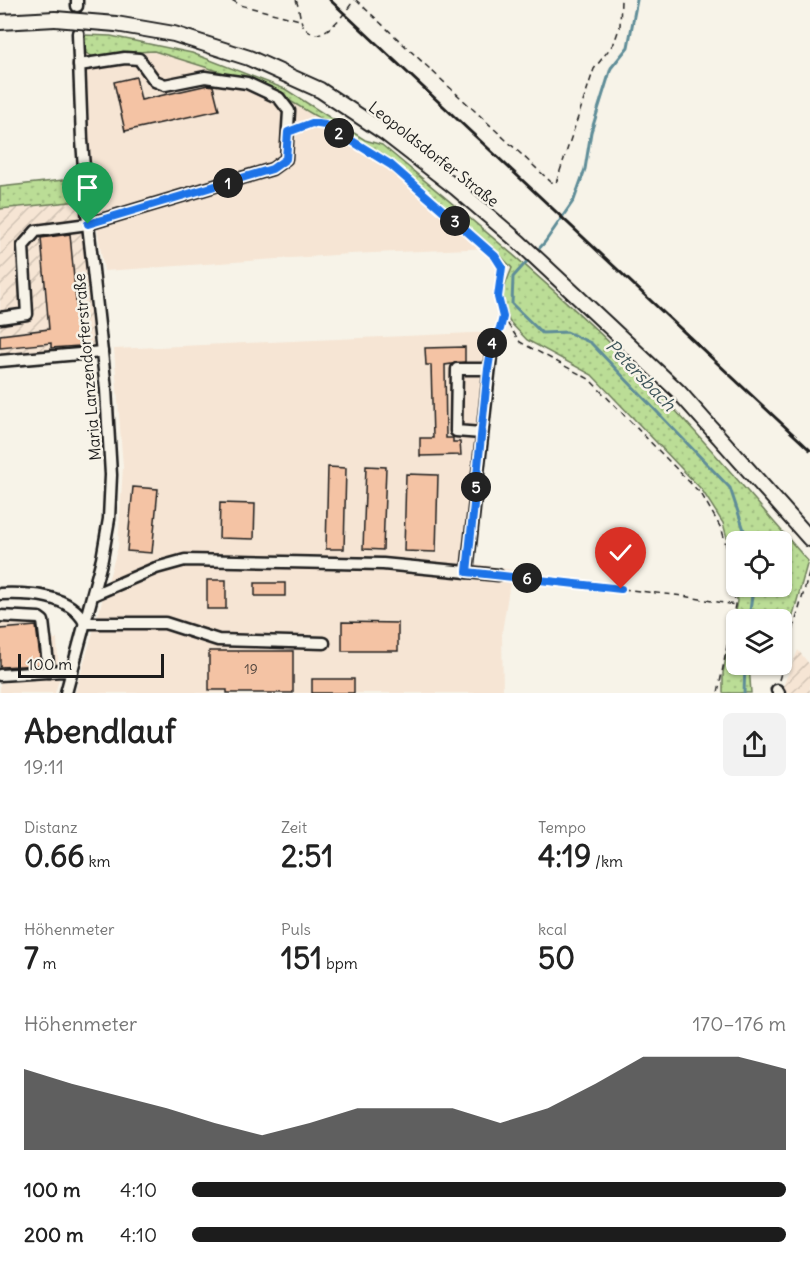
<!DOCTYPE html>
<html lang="de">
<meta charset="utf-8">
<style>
:root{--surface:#fff;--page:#f2f2f2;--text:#222;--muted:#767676;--accent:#1c1c1c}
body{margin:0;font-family:Delius,sans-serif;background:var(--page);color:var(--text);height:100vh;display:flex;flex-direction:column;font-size:22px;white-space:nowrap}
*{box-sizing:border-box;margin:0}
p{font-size:20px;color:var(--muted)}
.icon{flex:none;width:33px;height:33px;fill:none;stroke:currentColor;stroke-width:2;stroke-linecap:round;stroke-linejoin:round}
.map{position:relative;height:693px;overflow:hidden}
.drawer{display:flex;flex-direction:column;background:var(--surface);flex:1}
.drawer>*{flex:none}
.buttons{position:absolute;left:726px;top:531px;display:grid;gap:12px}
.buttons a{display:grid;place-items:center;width:66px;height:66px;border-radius:9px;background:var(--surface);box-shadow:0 2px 4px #0004;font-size:30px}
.scale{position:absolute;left:18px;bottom:15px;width:146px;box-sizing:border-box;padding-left:6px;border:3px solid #1c1c1c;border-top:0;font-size:16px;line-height:21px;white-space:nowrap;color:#1c1c1c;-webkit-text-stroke:4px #f7f3e8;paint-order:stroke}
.pin{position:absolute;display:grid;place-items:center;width:51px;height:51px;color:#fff;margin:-62px -26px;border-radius:50% 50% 50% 0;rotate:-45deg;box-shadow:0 0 6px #0007}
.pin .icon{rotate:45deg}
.km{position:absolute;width:30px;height:30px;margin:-15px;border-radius:50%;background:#222;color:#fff;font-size:16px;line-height:30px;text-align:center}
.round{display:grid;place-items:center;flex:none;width:63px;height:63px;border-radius:9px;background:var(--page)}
.overview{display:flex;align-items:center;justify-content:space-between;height:102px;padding:0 24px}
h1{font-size:33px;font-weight:800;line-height:45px}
.stats{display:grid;grid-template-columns:repeat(3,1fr);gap:9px;height:102px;padding:6px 24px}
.stats div{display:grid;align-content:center}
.stats b{font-size:30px;font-weight:800}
.stats small{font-size:16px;font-weight:400}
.stats p{font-size:16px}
.chart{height:168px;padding:12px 24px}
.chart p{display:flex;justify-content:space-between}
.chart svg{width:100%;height:108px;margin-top:6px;fill:var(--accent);opacity:.7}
ul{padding:0 24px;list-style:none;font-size:20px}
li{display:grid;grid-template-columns:96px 72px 1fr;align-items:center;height:45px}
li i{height:15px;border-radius:8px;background:var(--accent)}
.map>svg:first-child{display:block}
.built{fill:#f6e5d4}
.industrial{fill:url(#industrial-furrows)}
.grass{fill:url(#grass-dots);stroke:#6c7c59;stroke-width:1.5;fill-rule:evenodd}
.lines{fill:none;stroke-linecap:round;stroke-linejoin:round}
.stream{stroke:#5f8d98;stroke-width:3}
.building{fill:#f4c3a4;stroke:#1c1c1c;stroke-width:1.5}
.minor-casing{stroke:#1c1c1c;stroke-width:15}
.major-casing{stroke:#1c1c1c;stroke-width:18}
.path{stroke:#1c1c1c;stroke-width:1.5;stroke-dasharray:6 4.5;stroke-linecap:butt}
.minor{stroke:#f7f3e8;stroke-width:10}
.major{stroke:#f7f3e8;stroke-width:14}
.rail{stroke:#1c1c1c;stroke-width:3}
.major-bridge-casing{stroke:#1c1c1c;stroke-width:18;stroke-linecap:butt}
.major-bridge{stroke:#f7f3e8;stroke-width:14}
.route-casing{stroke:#fff;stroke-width:12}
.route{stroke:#1a73e8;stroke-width:8}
.labels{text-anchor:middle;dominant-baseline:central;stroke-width:5;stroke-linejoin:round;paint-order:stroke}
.number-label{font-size:14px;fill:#52463e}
.street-label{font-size:16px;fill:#1c1c1c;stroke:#f7f3e8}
.water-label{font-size:18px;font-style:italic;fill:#3e555a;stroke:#f7f3e8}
</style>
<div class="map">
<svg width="810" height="693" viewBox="0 0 810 693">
<defs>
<pattern id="industrial-furrows" width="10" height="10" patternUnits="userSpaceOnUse" patternTransform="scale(1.5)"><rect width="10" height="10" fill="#f6e5d4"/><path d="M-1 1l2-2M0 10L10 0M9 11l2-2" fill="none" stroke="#d2c4b5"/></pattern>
<pattern id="grass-dots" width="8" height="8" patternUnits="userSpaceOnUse" patternTransform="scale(1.5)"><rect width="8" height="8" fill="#bbdd96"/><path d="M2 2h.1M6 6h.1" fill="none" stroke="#a0bd81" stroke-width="1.8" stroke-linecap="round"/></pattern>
</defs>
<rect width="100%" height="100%" fill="#f7f3e8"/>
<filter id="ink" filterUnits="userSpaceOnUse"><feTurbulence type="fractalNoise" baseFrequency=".0167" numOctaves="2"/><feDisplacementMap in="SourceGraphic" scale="12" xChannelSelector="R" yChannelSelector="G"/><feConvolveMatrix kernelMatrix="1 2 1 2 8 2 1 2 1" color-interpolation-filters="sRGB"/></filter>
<g filter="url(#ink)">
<g class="built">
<polygon points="154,51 237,77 280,95 380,154 493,248 350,254 104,271 92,196 84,52 95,58 119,56 137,52"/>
<polygon points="495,332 471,563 512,570 502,632 503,693 75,693 118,547 123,467 114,349"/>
<polygon points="0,610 39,611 47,619 48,639 57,639 59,680 55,693 0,693"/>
</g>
<g class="industrial">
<polygon points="80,201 95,360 0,368 0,209"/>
<polygon points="798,650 810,665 810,693 782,693 781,691"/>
</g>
<g class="grass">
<path d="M84 35 111 36 192 53 285 89 365 140 382 145C460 210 539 274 612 345 682 413 744 488 808 561L788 633H782V620H736V664L749 665 751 693H723V673L737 601 732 556 723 523 702 490 592 375 527 340 509 321 501 296 512 268 493 248 380 154 280 95 237 77 154 51 137 52 119 56 95 58 84 52 82 40ZM736 542H782V586H736Z"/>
<polygon points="72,179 79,184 80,201 0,209 0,187"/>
</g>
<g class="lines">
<g class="stream">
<polyline points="535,253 545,242 574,200 585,169 591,132 611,68 628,47 637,0"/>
<polyline points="530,258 513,277 512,304 542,333 567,332 591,343 730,488 748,542"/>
<polyline points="749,620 753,586"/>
<polyline points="744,693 745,664"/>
</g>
</g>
<g class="building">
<polygon points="136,77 141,100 208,85 213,86 219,110 125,131 114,82"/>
<polygon points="70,234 80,346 51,348 51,343 0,348 0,335 49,329 41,238"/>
<polygon points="465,347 465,362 445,365 446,438 453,438 453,442 460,442 461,455 420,456 420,438 433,438 431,365 426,365 425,348"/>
<polygon points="366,466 386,467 383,550 363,549"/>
<polygon points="328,467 346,468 344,549 326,549"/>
<polygon points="406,474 438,475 436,552 404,551"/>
<polygon points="133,487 158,489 152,553 127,551"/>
<polygon points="220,503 255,504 254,539 219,538"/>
<rect x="207" y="580" width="19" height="29"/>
<rect x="255" y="583" width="30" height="13"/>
<polygon points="342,622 398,623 398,651 342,651"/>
<polygon points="36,626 41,665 0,667 0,629"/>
<polygon points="209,651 293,651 293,693 227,693 227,690 209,690"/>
<rect x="312" y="679" width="42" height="14"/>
</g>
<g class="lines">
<defs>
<g id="minor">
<polyline points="77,0 77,6"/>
<polyline points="0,318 27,314 23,246 36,231 88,224 272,169 286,159 289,111 279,98 247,83 205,77 165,85 155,81 139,59 125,58 79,65"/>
<polyline points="0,361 102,352"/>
<polyline points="481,433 456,431 457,369 488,369"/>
<polyline points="467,572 493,338"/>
<path d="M0 594C29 593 70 594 85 623"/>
<polyline points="93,595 156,568 185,560 383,564 498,575"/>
<polyline points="0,616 39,618 43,621 49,672"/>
<polyline points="85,623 165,623 218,640 324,643"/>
<polyline points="0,675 62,671 72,672"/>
<polyline points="777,690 779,693"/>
<polyline points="66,693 102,559 109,519 111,475 106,389 88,224 82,140 78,33"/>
</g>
<g id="major">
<polyline points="0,22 55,19"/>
<polyline points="116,24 174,34 249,58 320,90 385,133 456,188 519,242 678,391 810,539"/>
</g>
</defs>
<use href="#minor" class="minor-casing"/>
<use href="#major" class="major-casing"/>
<g class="path">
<polyline points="232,0 240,5 300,20"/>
<path d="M296 0C300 9 299 19 304 27 320 49 346 12 354 0"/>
<polyline points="356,0 551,182 556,183 594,69 614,43 620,26 621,0"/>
<polyline points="298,128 312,123 325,125 391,165 495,256 502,267 498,297 503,317 520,342 589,379 702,495 722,530 733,571 735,605 718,693"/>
<polyline points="499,331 503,318"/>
<polyline points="508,576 683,596 735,605"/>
<polyline points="779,680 810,570"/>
</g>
<use href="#minor" class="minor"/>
<use href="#major" class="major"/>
<polyline class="rail" points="330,0 810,450"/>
<defs>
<polyline id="major-bridge" points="55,19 116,24"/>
</defs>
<use href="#major-bridge" class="major-bridge-casing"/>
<use href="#major-bridge" class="major-bridge"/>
</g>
</g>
<g class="lines" filter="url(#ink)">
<defs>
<polyline id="route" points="88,224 272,169 286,159 288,132 312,123 325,125 357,144 391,165 495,256 502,267 498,297 503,317 500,329 493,338 488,369 467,572 621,589"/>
</defs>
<use href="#route" class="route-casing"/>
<use href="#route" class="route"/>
</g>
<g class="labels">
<g class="number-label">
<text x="251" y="669">19</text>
</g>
<g class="street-label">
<text transform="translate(434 154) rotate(38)">Leopoldsdorfer Straße</text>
<text transform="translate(87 367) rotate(-95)">Maria Lanzendorferstraße</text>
</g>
<g class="water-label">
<text transform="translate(641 375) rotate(46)">Petersbach</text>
</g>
</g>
</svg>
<div class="buttons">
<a><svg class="icon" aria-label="locate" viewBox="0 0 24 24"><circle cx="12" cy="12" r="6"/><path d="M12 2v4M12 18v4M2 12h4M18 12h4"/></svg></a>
<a><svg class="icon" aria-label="layers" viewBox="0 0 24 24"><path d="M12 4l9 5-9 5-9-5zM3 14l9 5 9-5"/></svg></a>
</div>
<div class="scale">100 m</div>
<div class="pin" style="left:88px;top:224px;background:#1e9e55"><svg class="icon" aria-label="arrive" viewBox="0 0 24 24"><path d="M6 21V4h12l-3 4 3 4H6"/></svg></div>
<div class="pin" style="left:621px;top:589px;background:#d93025"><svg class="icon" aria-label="check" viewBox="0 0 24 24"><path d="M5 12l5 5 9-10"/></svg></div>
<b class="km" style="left:228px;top:183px">1</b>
<b class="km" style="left:339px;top:133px">2</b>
<b class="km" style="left:455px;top:221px">3</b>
<b class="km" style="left:492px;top:343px">4</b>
<b class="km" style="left:476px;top:487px">5</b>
<b class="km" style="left:527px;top:578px">6</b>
</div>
<section class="drawer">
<div class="overview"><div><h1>Abendlauf</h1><p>19:11</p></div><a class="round"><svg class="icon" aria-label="share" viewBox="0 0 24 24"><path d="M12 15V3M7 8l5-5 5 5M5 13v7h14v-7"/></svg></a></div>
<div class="stats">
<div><p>Distanz</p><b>0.66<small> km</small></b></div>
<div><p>Zeit</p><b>2:51</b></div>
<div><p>Tempo</p><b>4:19<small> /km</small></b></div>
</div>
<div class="stats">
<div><p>Höhenmeter</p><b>7<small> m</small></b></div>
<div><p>Puls</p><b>151<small> bpm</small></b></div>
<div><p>kcal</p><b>50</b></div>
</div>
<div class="chart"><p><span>Höhenmeter</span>170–176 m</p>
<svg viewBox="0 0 160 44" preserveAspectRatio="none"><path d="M0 44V11L10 17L20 22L30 27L40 33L50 38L60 33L70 27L80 27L90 27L100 33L110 27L120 17L130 6L140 6L150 6L160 11V44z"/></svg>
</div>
<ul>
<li><b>100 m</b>4:10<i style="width:100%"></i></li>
<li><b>200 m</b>4:10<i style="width:100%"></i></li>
</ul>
</section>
